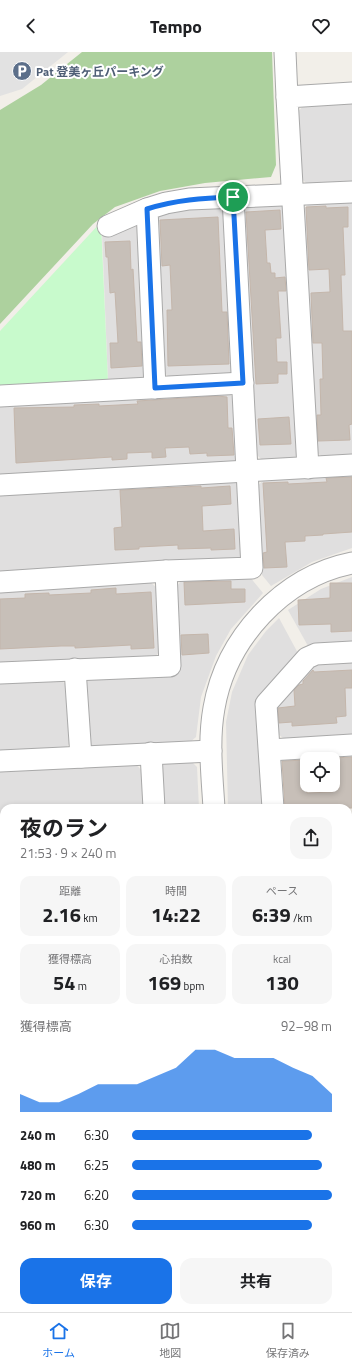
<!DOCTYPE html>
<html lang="ja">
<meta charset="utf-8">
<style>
:root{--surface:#fff;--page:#f6f6f6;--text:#202124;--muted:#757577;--line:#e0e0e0;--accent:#1a73e8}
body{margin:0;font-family:"Titillium Web","Noto Sans JP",sans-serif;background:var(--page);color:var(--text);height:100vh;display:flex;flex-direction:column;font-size:15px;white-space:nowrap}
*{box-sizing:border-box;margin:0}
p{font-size:13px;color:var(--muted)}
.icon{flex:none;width:22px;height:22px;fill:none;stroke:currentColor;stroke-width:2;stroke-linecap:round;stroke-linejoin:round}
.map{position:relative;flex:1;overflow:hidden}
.side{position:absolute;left:0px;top:752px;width:352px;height:508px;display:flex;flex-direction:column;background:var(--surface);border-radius:12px 12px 0 0;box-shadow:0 2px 6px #0003}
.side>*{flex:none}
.buttons{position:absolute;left:300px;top:700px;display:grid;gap:8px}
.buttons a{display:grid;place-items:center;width:40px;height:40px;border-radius:8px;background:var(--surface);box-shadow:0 2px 6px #0003;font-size:20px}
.pin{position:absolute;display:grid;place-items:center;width:34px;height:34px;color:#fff;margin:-17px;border:2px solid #fff;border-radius:50%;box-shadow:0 1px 4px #0007}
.round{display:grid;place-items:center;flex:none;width:42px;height:42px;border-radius:12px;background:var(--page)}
.head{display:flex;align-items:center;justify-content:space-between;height:68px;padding:0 20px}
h1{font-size:22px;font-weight:700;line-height:30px}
.figures{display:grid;grid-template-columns:repeat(3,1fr);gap:6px;height:68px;padding:4px 20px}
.figures div{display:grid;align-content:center;border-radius:10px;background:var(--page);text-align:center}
.figures b{font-size:20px;font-weight:700}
.figures small{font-size:11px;font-weight:400}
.figures p{font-size:11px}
.chart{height:112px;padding:8px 20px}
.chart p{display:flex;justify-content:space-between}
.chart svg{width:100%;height:72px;margin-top:4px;fill:var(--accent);opacity:.7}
.cta{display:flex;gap:8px;margin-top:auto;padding:8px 20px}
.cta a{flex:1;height:46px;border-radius:12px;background:var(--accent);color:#fff;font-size:16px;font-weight:700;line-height:46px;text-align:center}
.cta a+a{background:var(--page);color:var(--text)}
ul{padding:0 20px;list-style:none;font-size:13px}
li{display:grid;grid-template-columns:64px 48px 1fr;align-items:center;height:30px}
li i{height:10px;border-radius:5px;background:var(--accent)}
header{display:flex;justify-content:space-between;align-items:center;height:52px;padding:0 20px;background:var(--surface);font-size:18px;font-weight:700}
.tab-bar{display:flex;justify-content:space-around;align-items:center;height:56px;border-top:1px solid var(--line);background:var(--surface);font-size:11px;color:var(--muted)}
.tab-bar a{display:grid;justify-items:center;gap:2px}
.tab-bar .current{color:var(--accent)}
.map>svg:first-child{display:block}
.residential{fill:#e0dfdf}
.forest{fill:#add19e}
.park{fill:#c8facc}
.parking{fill:#e2e2e2}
.building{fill:#c7bfb8;stroke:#c4b6ab}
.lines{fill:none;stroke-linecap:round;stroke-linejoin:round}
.minor-casing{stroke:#a9a9a9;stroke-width:23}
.minor{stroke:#fff;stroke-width:21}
.route-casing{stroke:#fff;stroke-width:8}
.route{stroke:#1a73e8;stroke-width:5}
.labels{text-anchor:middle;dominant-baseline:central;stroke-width:4;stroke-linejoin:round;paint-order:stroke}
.service-label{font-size:12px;font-weight:bold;fill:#4e5e75;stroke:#fff;text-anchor:start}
</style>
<header><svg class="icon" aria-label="back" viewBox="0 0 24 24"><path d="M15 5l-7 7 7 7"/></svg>Tempo<svg class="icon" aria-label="heart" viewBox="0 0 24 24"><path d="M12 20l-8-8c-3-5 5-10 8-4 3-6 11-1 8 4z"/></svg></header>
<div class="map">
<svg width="352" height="1260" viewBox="0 0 352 1260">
<rect width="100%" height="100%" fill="#f2efe9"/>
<g class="residential">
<polygon points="352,50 352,132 309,134 301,126 297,61 305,52"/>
<polygon points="352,147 352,406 325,407 315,399 303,158 312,149"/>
<polygon points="279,151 287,159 300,399 292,409 264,410 256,402 243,162 251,153"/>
<polygon points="217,155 227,162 235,316 227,324 172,327 163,320 155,170 161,162 174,158"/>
<polygon points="140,163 149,322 141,329 108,330 102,180"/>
<polygon points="227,339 237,350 240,404 232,412 0,425 0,352"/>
<polygon points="352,421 352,496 312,510 271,534 262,523 257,435 266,425"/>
<polygon points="232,427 242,436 245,501 238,509 0,522 0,440"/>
<polygon points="250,525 263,541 231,577 216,604 201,645 196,685 189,691 93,696 87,689 84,634 89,626 177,620 175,536 183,527"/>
<polygon points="352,525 352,592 308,594 288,558 321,537"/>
<polygon points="149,529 159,538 161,598 154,606 0,614 0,537"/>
<polygon points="279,566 299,603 259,647 264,756 228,756 226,670 232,640 248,603 266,579"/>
<polygon points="352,608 352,683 284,687 275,679 274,653 308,616 320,610"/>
<polygon points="58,626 68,634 70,691 64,698 0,702 0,629"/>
<polygon points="190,708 197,715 199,756 159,756 157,716 165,709"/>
<polygon points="134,710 142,719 144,756 4,756 4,790 0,791 0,717"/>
<rect x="348" y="785" width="4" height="74"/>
<rect x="348" y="875" width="4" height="74"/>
<rect x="348" y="964" width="4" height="72"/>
<polygon points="352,1193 352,1260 310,1260 310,1256 348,1256 348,1194"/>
<polygon points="57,1256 140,1256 140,1260 56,1260"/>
<polygon points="154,1256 220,1256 220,1260 153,1260"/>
<rect x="249" y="1256" width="46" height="4"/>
</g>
<polygon class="forest" points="82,0 272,0 276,113 271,125 205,131 160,139 115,155 93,172 0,272 0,58 41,33"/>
<g class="park">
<polygon points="101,170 108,330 0,336 0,279"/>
<rect x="0" y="807" width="4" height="305"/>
<polygon points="0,1211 4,1211 4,1256 42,1256 41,1260 0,1260"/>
</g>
<polygon class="parking" points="0,0 68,0 22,37 0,44"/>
<g class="building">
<polygon points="326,154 326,156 348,155 348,175 343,175 345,223 341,223 343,279 352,279 352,372 349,373 350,388 318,389 317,363 321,363 320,327 323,327 322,291 313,291 311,241 330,240 329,217 309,218 306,155"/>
<polygon points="280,158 281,177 265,178 267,211 270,211 271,221 275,221 275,226 285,225 286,239 278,239 281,286 276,286 277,310 287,310 287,322 278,322 278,331 256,332 246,160"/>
<polygon points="218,165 222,260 227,260 229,312 168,314 167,258 172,258 170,213 162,214 160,168"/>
<polygon points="130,189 131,218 133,217 137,290 141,290 142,314 111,316 110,291 118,291 115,240 110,241 108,205 106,205 105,190"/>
<polygon points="217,344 227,345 228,376 232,376 234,403 207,404 207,401 190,402 189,395 165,396 166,405 152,406 152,400 127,401 127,407 112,408 112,405 16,411 14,356 74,355 74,353 99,352 99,354 138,352 137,349"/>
<polygon points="289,365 291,392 260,393 258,367"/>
<polygon points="352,425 352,480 323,482 323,483 305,484 305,489 285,490 287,515 264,516 263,501 267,500 263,431 288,430 288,432 327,430 326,426"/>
<polygon points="201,434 201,436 230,434 231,452 202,454 203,479 234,477 235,497 211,498 211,496 178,497 178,493 139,495 139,497 115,498 114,476 122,475 120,438"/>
<polygon points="231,529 231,537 245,537 245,550 185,553 184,530"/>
<polygon points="330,531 352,531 352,579 331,580 331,572 299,573 298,548 330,546"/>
<polygon points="116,536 116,542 151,540 154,596 131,597 131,593 75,596 75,594 61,594 0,597 0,547 25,546 25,542 49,541 49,543 91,541 91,538"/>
<polygon points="208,582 209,601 182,603 181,583"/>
<polygon points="313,618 314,620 352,618 352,636 345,636 346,664 336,665 337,671 292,674 292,670 279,671 278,656 295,654 294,638 299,633 303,632 303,629"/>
<polygon points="352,705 352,756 285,756 282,709 307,708 307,741 333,740 333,706"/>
</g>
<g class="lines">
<defs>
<g id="minor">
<polyline points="285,0 287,45"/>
<polyline points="108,174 147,157"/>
<polyline points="155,336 147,157 166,151 189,147 352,140"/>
<polyline points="0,344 243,331"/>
<polyline points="308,416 287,45 352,41"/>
<polyline points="0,433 352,413"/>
<polyline points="0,530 166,519 252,516 233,145"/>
<polyline points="75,617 81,705"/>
<polyline points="0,621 170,614 166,519"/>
<polyline points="270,698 352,693"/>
<polyline points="151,701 154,756"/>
<polyline points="0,709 211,699"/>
<path d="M214 756C212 723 208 689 214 656 226 587 282 525 352 511"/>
<polyline points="273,756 266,652 307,606 316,602 352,600"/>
<polyline points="348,776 352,775"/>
<polyline points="0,798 4,798"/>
<polyline points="348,869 352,869"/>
<polyline points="348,956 352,956"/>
<polyline points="348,1044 352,1044"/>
<polyline points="348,1117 352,1117"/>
<polyline points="0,1135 4,1135"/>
<polyline points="348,1185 352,1185"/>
<polyline points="0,1204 4,1203"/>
<polyline points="302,1256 303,1260"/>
<polyline points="49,1260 51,1256"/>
<polyline points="146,1260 147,1256"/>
<polyline points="236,1260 236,1256"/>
</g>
</defs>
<use href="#minor" class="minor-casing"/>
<use href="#minor" class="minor"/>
</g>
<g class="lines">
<defs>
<path id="route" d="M233 145 243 331 155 336 147 157C175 148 203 146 233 145Z"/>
</defs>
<use href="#route" class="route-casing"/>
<use href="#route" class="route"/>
</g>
<defs>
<symbol id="parking-disc" viewBox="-11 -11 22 22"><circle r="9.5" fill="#5c6f8a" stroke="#fff"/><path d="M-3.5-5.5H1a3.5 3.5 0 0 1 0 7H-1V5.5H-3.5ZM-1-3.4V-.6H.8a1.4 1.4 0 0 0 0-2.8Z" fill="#fff"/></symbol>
</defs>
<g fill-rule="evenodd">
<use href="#parking-disc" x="11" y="8" width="22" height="22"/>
</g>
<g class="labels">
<g class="service-label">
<text x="36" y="19">Pat 登美ヶ丘パーキング</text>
</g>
</g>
</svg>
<div class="buttons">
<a><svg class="icon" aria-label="locate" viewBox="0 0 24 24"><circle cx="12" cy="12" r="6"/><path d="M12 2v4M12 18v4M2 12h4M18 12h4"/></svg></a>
</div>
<div class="pin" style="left:233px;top:145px;background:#1e9e55"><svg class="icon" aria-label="arrive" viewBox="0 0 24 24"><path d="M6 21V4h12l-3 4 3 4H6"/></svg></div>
<section class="side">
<div class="head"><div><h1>夜のラン</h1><p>21:53 · 9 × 240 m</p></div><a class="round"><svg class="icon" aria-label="share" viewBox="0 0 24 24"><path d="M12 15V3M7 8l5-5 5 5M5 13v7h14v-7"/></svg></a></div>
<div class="figures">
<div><p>距離</p><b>2.16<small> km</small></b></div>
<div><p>時間</p><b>14:22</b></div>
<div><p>ペース</p><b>6:39<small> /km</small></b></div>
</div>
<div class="figures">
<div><p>獲得標高</p><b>54<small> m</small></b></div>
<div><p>心拍数</p><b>169<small> bpm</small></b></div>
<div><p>kcal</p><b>130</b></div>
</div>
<div class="chart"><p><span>獲得標高</span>92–98 m</p>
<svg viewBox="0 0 160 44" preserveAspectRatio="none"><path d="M0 44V33L10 38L20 38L30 33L40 27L50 27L60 27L70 22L80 17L90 6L100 6L110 11L120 11L130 11L140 17L150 22L160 33V44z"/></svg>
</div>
<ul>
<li><b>240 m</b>6:30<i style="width:90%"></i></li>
<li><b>480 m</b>6:25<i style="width:95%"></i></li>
<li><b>720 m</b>6:20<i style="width:100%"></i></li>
<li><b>960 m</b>6:30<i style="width:90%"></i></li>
</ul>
<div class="cta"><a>保存</a><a>共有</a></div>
</section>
</div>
<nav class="tab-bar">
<a class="current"><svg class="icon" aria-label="home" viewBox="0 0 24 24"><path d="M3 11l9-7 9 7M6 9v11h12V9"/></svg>ホーム</a>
<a><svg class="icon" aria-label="map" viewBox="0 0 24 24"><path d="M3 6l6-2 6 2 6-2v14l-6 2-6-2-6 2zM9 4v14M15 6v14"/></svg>地図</a>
<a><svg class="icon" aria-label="saved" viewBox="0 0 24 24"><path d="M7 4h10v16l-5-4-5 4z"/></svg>保存済み</a>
</nav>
